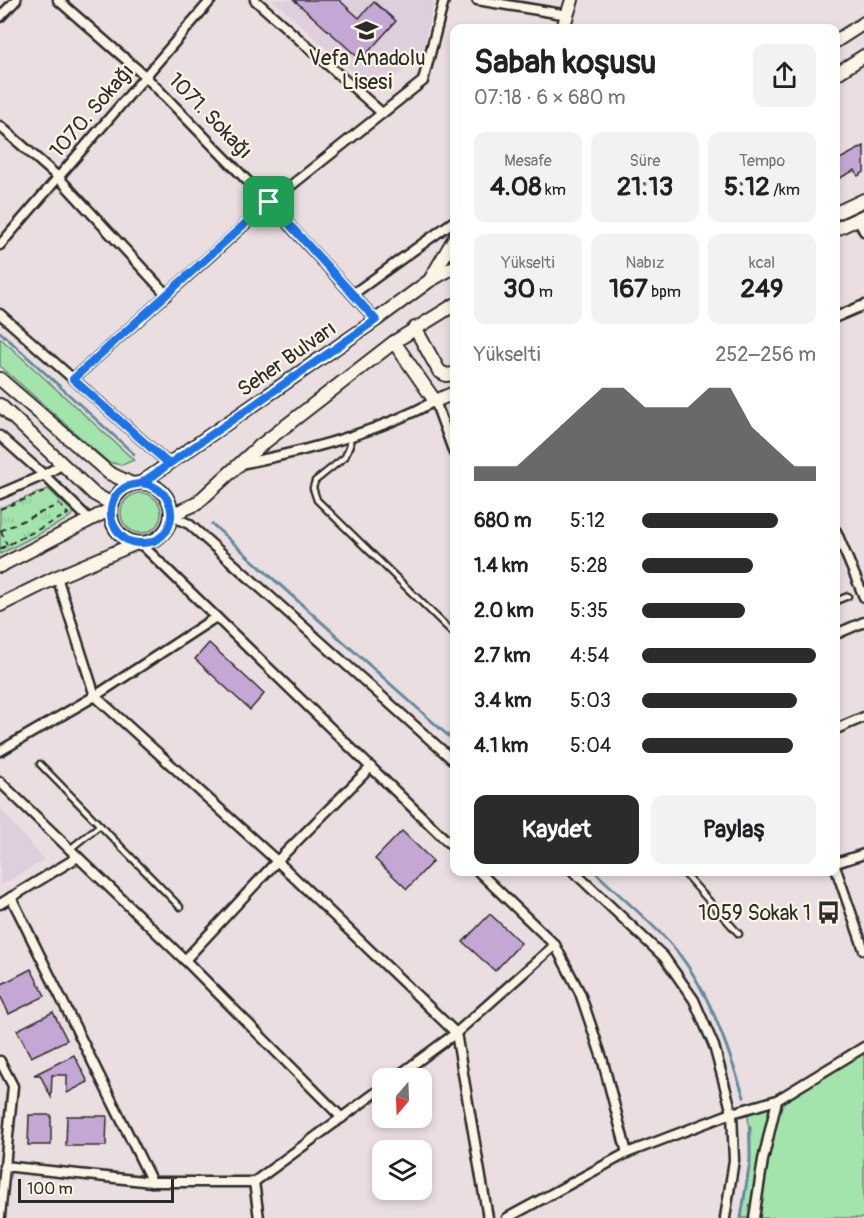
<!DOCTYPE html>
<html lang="tr">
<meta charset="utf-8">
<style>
:root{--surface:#fff;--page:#f2f2f2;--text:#202124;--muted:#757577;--accent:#2b2b2b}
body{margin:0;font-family:Pangolin,sans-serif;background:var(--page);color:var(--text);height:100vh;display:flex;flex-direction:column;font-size:22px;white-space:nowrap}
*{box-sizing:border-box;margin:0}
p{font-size:20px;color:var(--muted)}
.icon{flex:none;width:33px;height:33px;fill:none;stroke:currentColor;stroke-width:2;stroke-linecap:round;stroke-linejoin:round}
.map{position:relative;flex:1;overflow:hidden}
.sheet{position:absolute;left:450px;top:24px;width:390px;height:852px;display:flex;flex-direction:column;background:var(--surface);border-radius:12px;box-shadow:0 3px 9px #0003}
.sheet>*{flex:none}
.needle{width:39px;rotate:199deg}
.buttons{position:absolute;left:372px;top:1068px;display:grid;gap:12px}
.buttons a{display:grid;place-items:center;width:60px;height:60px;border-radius:12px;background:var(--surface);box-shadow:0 3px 9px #0003;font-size:30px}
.scale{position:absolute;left:18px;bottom:15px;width:156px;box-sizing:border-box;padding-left:6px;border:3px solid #2b2b2b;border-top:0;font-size:16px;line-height:21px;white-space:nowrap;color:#2b2b2b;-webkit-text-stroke:4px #fcf5e5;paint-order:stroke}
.pin{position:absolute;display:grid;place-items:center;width:51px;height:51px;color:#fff;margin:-26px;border-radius:12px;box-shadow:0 3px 9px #0006}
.round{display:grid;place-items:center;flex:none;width:63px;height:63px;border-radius:12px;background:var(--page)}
.overview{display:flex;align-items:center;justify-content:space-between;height:102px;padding:0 24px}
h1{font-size:33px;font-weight:700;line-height:45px}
.figures{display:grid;grid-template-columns:repeat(3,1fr);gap:9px;height:102px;padding:6px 24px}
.figures div{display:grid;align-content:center;border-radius:12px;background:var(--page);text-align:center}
.figures b{font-size:26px;font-weight:700}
.figures small{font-size:16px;font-weight:400}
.figures p{font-size:16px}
.chart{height:168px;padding:12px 24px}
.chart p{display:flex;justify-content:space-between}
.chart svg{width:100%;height:108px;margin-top:6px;fill:var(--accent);opacity:.7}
.primary-button{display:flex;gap:12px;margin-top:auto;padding:12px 24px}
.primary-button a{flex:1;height:69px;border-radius:12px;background:var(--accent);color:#fff;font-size:24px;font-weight:700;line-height:69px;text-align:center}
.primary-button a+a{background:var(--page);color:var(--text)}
ul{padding:0 24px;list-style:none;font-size:20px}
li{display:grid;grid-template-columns:96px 72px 1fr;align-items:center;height:45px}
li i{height:15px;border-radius:8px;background:var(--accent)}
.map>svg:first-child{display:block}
.built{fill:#dfcedc}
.grass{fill:#a3e4ad;stroke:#67886c;stroke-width:1.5}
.park{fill:url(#park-tufts);stroke:#67886c;stroke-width:1.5}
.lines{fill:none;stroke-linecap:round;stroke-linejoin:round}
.stream{stroke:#628b9d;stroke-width:3}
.building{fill:#c4a7d4;stroke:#2b2b2b;stroke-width:1.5}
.lane-casing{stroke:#2b2b2b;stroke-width:9}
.street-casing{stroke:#2b2b2b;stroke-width:13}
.secondary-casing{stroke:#2b2b2b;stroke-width:16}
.path{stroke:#2b2b2b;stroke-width:2;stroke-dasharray:6 4.5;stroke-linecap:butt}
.lane{stroke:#fcf5e5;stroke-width:4.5}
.street{stroke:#fcf5e5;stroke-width:8}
.secondary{stroke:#fcf5e5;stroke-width:12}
.route-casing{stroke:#fff;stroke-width:12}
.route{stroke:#1a73e8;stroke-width:8}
.labels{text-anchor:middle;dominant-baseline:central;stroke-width:4.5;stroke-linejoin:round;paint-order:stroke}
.poi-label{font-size:21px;fill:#2b2b2b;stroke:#fcf5e5}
.street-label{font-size:21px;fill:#2b2b2b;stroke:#fcf5e5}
</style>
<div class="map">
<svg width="864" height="1218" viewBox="0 0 864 1218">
<defs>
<pattern id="park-tufts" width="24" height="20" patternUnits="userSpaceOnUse" patternTransform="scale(1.5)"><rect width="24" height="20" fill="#a3e4ad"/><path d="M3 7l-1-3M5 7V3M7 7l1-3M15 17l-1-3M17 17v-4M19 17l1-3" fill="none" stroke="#8cc495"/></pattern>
</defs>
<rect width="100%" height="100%" fill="#ebdee0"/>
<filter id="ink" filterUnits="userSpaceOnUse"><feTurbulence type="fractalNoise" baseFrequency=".0167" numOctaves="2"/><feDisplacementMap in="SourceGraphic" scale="12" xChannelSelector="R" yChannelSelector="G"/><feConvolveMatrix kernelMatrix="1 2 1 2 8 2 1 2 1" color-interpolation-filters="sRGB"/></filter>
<g filter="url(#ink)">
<g class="built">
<polygon points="273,0 434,0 421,60 373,90"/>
<polygon points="0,808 44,860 0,886"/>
</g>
<g class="grass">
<polygon points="0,338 19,355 134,460 122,465 108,462 0,366"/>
<circle cx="141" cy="513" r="20"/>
<polygon points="864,1047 864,1218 741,1218 750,1156 748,1113 789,1098"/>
</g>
<polygon class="park" points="48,489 74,513 66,520 0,554 0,508"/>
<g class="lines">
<g class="stream">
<polyline points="0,332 134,454"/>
<polyline points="212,524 454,741"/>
<path d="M595 872C619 895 645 917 668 941 707 983 726 1043 744 1097"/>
<polyline points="741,1218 750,1162 750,1127"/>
</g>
</g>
<g class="building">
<polygon points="294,0 339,0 359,18 374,2 396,21 361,60"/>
<polygon points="864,146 864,172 858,176 855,170 836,180 836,161"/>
<polygon points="209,643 264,694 250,710 195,659"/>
<polygon points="402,831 433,861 407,889 375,859"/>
<polygon points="490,914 521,943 495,971 463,942"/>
<polygon points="31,969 45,996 9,1014 0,995 0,985"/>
<polygon points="53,1012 67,1040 31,1057 17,1030"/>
<polygon points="74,1055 88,1082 67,1093 67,1075 52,1075 51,1097 40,1075 34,1075"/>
<polygon points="29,1115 51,1115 51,1145 28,1145"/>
<polygon points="67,1116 107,1116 106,1146 66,1146"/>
</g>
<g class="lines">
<defs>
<g id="lane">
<polyline points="350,436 350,445 345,457 315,481 313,488 317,500 454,634"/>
<polyline points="836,601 848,596"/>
<polyline points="40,764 180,907"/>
<polyline points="70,849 100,825"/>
<polyline points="683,872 739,934"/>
</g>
<g id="street">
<polyline points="58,0 146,77 269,203 376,320"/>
<polyline points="255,0 382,113"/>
<polyline points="477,0 568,15"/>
<polyline points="0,17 16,0"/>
<polyline points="0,126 58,177 167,295"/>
<polyline points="858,219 864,231"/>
<polyline points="0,245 211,0"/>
<polyline points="353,294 454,221"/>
<polyline points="0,314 169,464"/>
<polyline points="836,317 864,305"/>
<polyline points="73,379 269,203 423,81 444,0"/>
<polyline points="0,436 44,475 89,519"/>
<path d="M240 464C303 452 378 432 435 401L454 453"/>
<polyline points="0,494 44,475 63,464"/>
<polyline points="171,516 189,524 454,761"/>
<polyline points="836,531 864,597"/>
<polyline points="141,544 454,848"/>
<polyline points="57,577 95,696 277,861 456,1033 488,1218"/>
<polyline points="836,634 864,622"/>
<polyline points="836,729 864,717"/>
<polyline points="0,751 95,696 216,617"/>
<polyline points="0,782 185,960 342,1118"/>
<polyline points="836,863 864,854"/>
<polyline points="836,869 864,950"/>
<polyline points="479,872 555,945 580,993 602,1058 627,1153"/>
<polyline points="574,872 664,957 694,1000 714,1046 732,1113 734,1160 725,1218"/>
<polyline points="11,897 152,1182"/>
<polyline points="0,904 78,857"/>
<polyline points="185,960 277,861 371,767"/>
<polyline points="0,1061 13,1086 0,1216"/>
<polyline points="395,1078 456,1033 555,945"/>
<polyline points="4,1166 152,1182 254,1182 382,1088"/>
<polyline points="254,1182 259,1218"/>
<polyline points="507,1218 627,1153 732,1113 777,1100 864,1047"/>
<polyline points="754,1218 763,1160 777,1100"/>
</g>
<g id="secondary">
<polyline points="563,28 572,0"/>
<polyline points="836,41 864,23"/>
<polyline points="836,74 864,56"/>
<polyline points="836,213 864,200"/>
<polyline points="836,229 864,216"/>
<polyline points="430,280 454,239"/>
<polyline points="415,328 439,371 446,375 454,374"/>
<polyline points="394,342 435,401 454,393"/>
<polyline points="0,379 109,473 132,484"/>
<polyline points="0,405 94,494 112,504"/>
<circle cx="141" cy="513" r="30"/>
<polyline points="141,483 376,320 429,281 454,267"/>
<polyline points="171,513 180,511 196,504 256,449 394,342 454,305"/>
<polyline points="0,566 111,509"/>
<polyline points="0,605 57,577 137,543"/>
</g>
</defs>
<use href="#lane" class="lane-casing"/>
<use href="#street" class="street-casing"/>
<use href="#secondary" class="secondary-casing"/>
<g class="path">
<polyline points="0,509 47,491"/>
<polyline points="0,531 60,504"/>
<polyline points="1,531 7,545"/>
<polyline points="0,549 68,514 61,506"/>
</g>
<use href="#lane" class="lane"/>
<use href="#street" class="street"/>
<use href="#secondary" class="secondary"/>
</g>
</g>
<g class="lines" filter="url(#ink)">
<defs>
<path id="route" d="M269 202 73 379 169 464C160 470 151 479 142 483 136 485 130 484 124 488 110 497 107 516 116 529 121 537 129 543 139 543 179 546 184 488 141 483L169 464 376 320 269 202"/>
</defs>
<use href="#route" class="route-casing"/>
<use href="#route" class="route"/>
</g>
<defs>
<symbol id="school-bare" viewBox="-9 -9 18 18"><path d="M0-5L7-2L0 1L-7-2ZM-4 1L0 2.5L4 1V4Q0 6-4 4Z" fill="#2b2b2b" stroke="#fcf5e5" stroke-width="2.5" paint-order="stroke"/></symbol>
<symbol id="bus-bare" viewBox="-9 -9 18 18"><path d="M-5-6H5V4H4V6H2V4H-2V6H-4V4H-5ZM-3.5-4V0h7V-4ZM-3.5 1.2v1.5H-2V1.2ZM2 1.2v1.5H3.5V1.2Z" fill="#2b2b2b" stroke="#fcf5e5" stroke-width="2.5" paint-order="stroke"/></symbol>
</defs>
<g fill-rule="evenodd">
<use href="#school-bare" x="350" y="14" width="33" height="33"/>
<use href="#bus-bare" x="812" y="896" width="33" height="33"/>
</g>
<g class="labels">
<g class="poi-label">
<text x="367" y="58">Vefa Anadolu<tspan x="367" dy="24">Lisesi</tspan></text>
<text x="811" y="913" text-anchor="end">1059 Sokak 1</text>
</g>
<g class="street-label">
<text transform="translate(92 111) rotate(-49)">1070. Sokağı</text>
<text transform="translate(210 116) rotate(46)">1071. Sokağı</text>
<text transform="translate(287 359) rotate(-35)">Seher Bulvarı</text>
</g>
</g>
</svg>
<div class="buttons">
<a><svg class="needle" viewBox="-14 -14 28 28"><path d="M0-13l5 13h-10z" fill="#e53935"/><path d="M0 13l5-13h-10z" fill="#757577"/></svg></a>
<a><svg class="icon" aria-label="layers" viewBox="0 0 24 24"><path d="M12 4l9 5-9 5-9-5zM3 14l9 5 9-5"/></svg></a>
</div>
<div class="scale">100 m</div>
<div class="pin" style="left:269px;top:202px;background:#1e9e55"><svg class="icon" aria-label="arrive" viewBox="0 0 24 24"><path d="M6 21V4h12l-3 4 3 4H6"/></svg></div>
<section class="sheet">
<div class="overview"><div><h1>Sabah koşusu</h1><p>07:18 · 6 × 680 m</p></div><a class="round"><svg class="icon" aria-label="share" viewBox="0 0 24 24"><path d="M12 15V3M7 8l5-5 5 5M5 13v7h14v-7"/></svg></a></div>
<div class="figures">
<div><p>Mesafe</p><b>4.08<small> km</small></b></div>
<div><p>Süre</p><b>21:13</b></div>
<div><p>Tempo</p><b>5:12<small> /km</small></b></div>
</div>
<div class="figures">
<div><p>Yükselti</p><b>30<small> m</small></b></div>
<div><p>Nabız</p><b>167<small> bpm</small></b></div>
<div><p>kcal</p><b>249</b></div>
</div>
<div class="chart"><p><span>Yükselti</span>252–256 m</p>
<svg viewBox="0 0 160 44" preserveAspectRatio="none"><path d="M0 44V38L10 38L20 38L30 30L40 22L50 14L60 6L70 6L80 14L90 14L100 14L110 6L120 6L130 22L140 30L150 38L160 38V44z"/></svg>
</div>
<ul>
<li><b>680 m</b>5:12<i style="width:78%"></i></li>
<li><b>1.4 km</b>5:28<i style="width:64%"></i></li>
<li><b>2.0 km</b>5:35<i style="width:59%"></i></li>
<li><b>2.7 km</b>4:54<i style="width:100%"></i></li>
<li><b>3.4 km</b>5:03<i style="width:89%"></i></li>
<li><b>4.1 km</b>5:04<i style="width:87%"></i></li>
</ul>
<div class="primary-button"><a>Kaydet</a><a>Paylaş</a></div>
</section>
</div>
